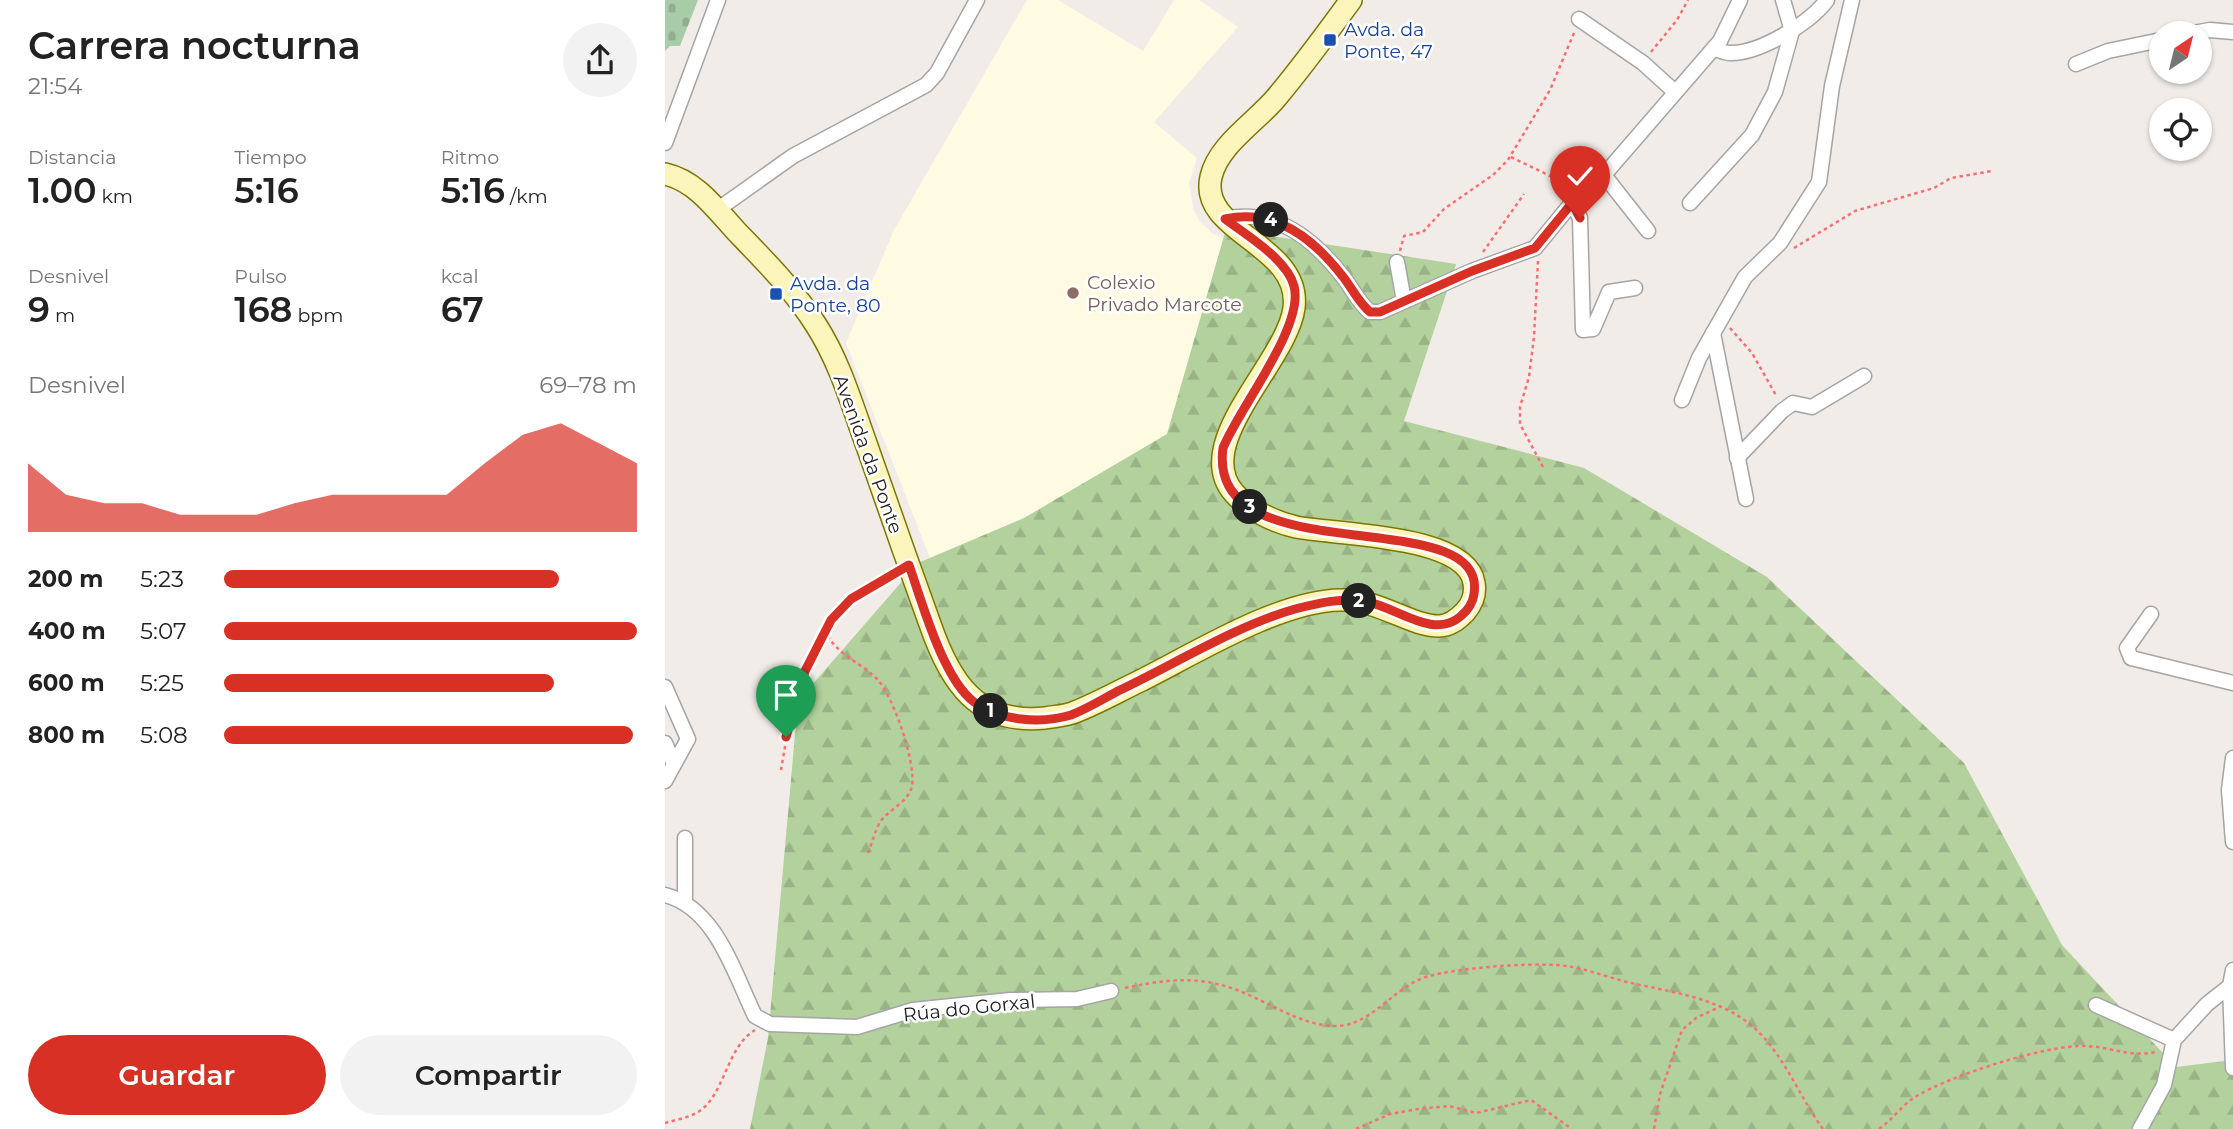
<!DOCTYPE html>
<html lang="es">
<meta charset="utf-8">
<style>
:root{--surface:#fff;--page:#f2f2f2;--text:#222;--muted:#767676;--accent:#d93025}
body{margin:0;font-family:Montserrat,sans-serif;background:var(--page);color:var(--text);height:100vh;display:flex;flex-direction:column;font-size:26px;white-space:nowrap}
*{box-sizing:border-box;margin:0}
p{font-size:23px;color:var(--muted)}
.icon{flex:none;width:38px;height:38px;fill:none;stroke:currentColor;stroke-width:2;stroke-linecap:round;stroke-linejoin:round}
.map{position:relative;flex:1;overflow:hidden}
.side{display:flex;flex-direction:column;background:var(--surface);width:665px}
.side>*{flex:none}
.needle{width:46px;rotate:35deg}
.buttons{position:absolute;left:1484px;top:21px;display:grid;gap:14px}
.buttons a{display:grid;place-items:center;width:63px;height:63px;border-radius:50%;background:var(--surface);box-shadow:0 2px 5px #0004;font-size:35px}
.pin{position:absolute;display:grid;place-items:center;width:60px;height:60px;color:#fff;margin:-72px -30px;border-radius:50% 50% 50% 0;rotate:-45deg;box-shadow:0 0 7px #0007}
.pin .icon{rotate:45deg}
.km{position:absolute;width:35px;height:35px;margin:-18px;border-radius:50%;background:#222;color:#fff;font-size:19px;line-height:35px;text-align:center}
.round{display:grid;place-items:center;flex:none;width:74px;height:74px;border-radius:37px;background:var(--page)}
.summary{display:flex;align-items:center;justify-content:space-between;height:119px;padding:0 28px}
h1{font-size:38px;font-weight:600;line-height:52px}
.metrics{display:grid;grid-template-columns:repeat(3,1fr);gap:10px;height:119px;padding:7px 28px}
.metrics div{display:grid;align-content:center}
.metrics b{font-size:35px;font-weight:600}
.metrics small{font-size:19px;font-weight:400}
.metrics p{font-size:19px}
.chart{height:196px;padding:14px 28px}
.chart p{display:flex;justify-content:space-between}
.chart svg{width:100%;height:126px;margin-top:7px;fill:var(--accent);opacity:.7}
.primary-button{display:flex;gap:14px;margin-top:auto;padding:14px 28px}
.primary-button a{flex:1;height:80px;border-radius:42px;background:var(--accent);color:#fff;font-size:28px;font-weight:600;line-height:80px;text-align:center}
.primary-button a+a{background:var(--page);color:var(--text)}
ul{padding:0 28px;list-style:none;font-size:23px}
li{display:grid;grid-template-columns:112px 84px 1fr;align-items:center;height:52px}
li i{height:18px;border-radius:9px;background:var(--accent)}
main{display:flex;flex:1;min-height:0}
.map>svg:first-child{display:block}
.education{fill:#fffbe3}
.forest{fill:url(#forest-firs)}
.cemetery{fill:url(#cemetery-stones)}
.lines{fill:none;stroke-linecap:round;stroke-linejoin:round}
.street-casing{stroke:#a5a5a5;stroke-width:17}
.secondary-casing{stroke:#7c7703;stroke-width:24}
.path{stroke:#fc6e74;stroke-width:2.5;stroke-dasharray:3.5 3.5;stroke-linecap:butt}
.street{stroke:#fff;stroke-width:14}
.secondary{stroke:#fbf5bc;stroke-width:21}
.route-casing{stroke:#fff;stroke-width:14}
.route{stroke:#d93025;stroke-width:9}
.transit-dot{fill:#1a4fb4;stroke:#fff;stroke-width:2.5}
.education-dot{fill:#8d6e63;stroke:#fff;stroke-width:2.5}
.labels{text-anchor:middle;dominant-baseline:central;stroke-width:5;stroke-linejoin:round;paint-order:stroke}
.transit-label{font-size:19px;fill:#164399;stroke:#fff;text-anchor:start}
.education-label{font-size:19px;fill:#785e54;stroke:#fff;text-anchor:start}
.street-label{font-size:19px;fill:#212121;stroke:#fff}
</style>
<main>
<section class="side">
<div class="summary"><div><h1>Carrera nocturna</h1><p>21:54</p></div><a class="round"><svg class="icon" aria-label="share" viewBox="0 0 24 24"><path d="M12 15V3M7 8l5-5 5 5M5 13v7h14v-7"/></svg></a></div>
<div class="metrics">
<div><p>Distancia</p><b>1.00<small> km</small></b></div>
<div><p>Tiempo</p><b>5:16</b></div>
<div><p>Ritmo</p><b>5:16<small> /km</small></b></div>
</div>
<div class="metrics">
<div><p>Desnivel</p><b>9<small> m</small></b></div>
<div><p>Pulso</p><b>168<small> bpm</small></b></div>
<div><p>kcal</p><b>67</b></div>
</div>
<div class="chart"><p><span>Desnivel</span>69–78 m</p>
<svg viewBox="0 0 160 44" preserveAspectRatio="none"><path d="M0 44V20L10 31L20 34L30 34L40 38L50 38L60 38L70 34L80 31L90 31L100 31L110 31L120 20L130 10L140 6L150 13L160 20V44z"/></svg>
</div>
<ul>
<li><b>200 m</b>5:23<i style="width:81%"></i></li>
<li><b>400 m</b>5:07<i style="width:100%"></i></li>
<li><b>600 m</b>5:25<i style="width:80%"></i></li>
<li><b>800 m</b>5:08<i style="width:99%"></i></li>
</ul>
<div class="primary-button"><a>Guardar</a><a>Compartir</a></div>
</section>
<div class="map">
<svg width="1568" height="1129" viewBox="0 0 1568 1129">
<defs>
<pattern id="forest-firs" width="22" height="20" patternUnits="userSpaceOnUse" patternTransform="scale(1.75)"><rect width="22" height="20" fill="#b3d19c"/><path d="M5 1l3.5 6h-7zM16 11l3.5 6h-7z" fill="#9ab386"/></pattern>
<pattern id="cemetery-stones" width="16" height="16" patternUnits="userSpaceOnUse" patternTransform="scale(1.75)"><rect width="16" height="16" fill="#a8cba8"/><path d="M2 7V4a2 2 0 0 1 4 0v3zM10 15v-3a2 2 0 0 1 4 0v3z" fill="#90ae90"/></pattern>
</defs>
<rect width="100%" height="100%" fill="#f1ece7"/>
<polygon class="education" points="362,0 393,0 478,51 509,0 534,0 573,27 489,122 532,158 524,183 528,208 535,222 548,234 576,245 508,504 272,576 181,343 229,230"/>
<polygon class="forest" points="561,229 791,264 739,421 919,468 1102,577 1299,763 1397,945 1511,1067 1568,1060 1568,1129 85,1129 103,1038 133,701 253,563 359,518 502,434"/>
<polygon class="cemetery" points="0,0 33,0 15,46 5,46 0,51"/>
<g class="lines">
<defs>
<g id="street">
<polyline points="914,19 978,63 1010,92"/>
<polyline points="1528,33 1545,30 1568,32"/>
<path d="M1049 48C1053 50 1060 53 1065 53 1094 54 1145 23 1162 0"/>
<polyline points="1411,64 1443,51 1496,40"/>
<polyline points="0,143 53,0"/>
<polyline points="939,175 983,231"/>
<polyline points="907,203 915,218 918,330 928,329 944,292 970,288"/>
<polyline points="1025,203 1087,135 1110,92 1127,31 1118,0"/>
<polyline points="52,210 128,156 261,85 272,73 312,0"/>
<path d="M560 219C611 208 649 239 679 278 688 290 694 303 705 312H715L807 271 870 248 911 198 939 175 1055 41 1075 0"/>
<polyline points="732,262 739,301"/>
<polyline points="1048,333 1081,499"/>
<polyline points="1017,400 1034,358 1080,277 1115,243 1154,182 1167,86 1187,0"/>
<polyline points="1072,458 1117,411 1128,403 1147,407 1199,376"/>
<polyline points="1486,614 1462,648 1466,658 1568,683"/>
<polyline points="0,687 23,739 0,781"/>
<polyline points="0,743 9,764"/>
<polyline points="1568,758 1564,790 1568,842"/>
<path d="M0 895C51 908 69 973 90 1016L105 1024 192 1027 248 1010 345 1000 412 999 446 991"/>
<polyline points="20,900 20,838"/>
<polyline points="1568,970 1565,986 1568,1068"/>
<polyline points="1431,1005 1509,1040"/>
<polyline points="1475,1129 1499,1085 1509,1040 1542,1004 1565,986"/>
</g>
<path id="secondary" d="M0 174C31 181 50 208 71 231 100 261 129 290 151 325 175 362 188 408 203 449 223 507 244 566 265 624 285 682 312 725 380 718 391 716 401 716 410 712 433 703 454 691 475 681 531 653 614 601 675 600 714 599 745 626 774 626 785 626 793 619 800 612 807 604 811 594 809 583 802 534 671 535 631 527 609 522 584 510 569 493 525 443 622 362 629 308 637 244 533 233 546 177 553 145 591 122 611 98 637 67 662 33 686 0"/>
</defs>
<use href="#street" class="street-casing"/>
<use href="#secondary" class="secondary-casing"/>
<g class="path">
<polyline points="986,52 1012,20 1023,0"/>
<polyline points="846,157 906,186"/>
<polyline points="1129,248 1190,211 1269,188 1286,178 1327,171"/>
<polyline points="735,251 739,236 758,232 779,209 828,175 843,160 885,90 909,33"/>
<polyline points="818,252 859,194"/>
<polyline points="873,261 869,337 864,377 855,407 855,424 879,469"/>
<polyline points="1065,328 1087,353 1112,397"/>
<path d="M116 770C123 729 133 664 162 634"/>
<path d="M203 853C207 843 210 831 215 822 223 810 244 802 247 786 251 763 229 698 213 680 197 663 172 655 162 634 172 603 201 590 228 574"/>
<path d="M460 988C498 980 531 975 569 989 604 1001 634 1026 672 1026 708 1025 730 985 764 976 794 968 859 963 890 965 915 966 938 976 962 982 1004 992 1052 997 1086 1025 1119 1053 1133 1095 1158 1129"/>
<path d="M0 1123C10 1120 22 1118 31 1113 60 1098 60 1048 90 1030"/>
<polyline points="691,1129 725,1114 753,1109 784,1106 811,1113 866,1100 907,1129"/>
<polyline points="989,1129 995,1094 1017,1030 1031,1018 1056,1006"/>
<path d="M1214 1129C1227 1120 1237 1105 1250 1097 1284 1076 1380 1045 1419 1046 1444 1046 1468 1059 1493 1051"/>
</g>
<use href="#street" class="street"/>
<use href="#secondary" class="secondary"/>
</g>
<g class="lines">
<defs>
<path id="route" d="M121 737 140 671 166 620 186 599 244 565C257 602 278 679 309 702 335 721 376 724 406 715 422 709 438 699 453 691 508 665 573 625 630 609 654 603 678 597 703 602 733 608 769 640 796 616 803 610 808 602 809 594 824 500 541 577 558 448 574 408 640 326 629 286 622 259 581 235 560 219 611 208 649 239 679 278 688 290 694 303 705 312H715L807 271 870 248 907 203 915 218"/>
</defs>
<use href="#route" class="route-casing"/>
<use href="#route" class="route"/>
</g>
<g class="transit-dot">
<rect x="658" y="33" width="14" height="14" rx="3.5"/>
<rect x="104" y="287" width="14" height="14" rx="3.5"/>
</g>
<circle class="education-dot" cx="408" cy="293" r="7"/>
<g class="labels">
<g class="transit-label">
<text x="679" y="29">Avda. da<tspan x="679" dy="22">Ponte, 47</tspan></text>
<text x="125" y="283">Avda. da<tspan x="125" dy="22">Ponte, 80</tspan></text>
</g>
<g class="education-label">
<text x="422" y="282">Colexio<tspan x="422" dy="22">Privado Marcote</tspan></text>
</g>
<g class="street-label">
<text transform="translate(203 454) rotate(70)">Avenida da Ponte</text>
<text transform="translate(304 1008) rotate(-6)">Rúa do Gorxal</text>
</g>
</g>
</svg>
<div class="buttons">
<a><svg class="needle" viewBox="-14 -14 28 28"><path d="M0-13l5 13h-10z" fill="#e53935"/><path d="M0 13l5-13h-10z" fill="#767676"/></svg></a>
<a><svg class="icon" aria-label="locate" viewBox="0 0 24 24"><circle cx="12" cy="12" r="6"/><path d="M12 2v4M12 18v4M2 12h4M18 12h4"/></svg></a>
</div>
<div class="pin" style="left:121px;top:737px;background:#1e9e55"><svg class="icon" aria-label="arrive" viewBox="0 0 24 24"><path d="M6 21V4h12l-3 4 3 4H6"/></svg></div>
<div class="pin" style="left:915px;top:218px;background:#d93025"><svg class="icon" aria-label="check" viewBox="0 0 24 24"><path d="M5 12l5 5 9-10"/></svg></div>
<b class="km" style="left:326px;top:711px">1</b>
<b class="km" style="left:694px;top:601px">2</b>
<b class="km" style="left:585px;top:507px">3</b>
<b class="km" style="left:606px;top:220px">4</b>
</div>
</main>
